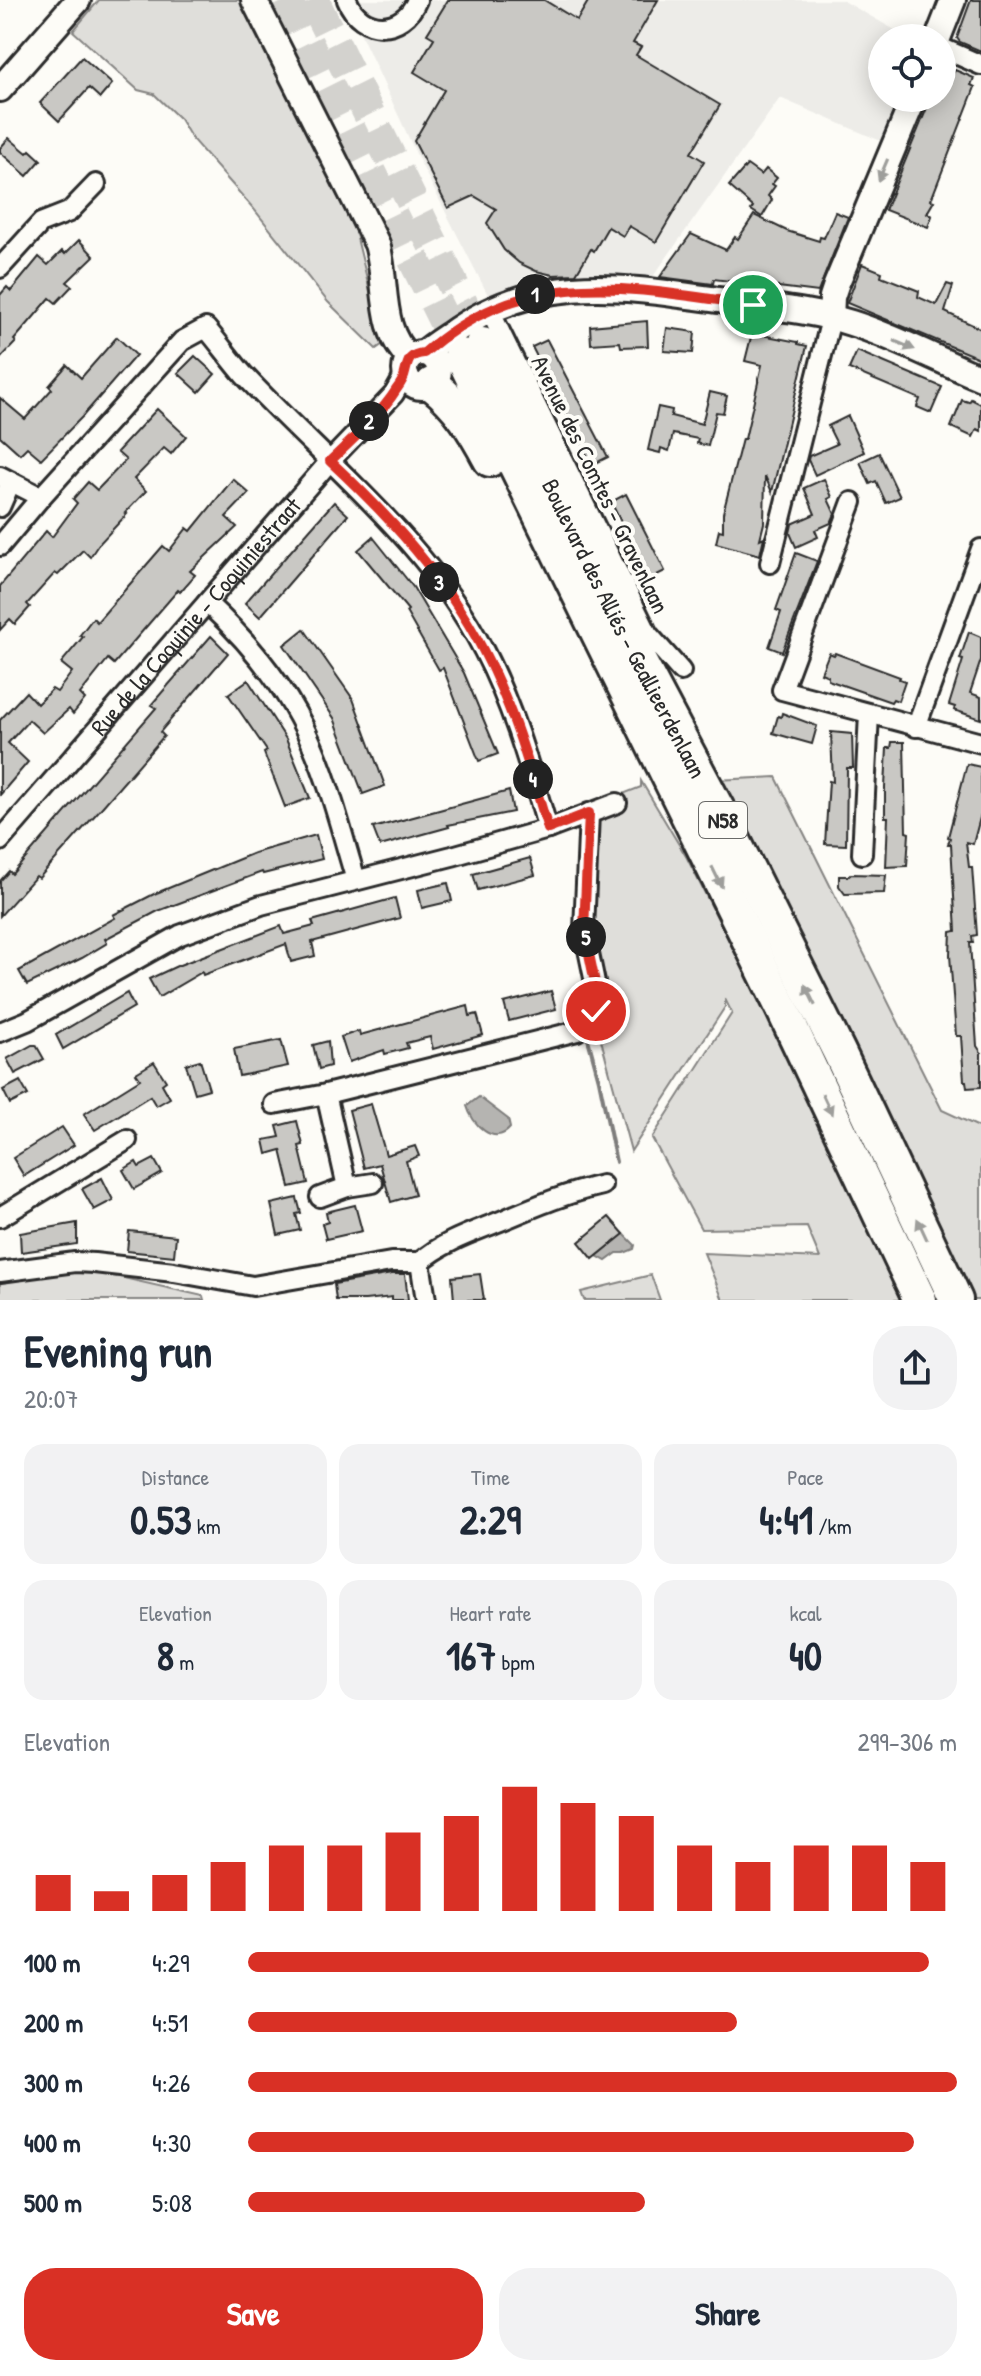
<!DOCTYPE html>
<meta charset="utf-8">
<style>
:root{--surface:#fff;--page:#f2f2f3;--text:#1f2937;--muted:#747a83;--accent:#d93025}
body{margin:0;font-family:"Patrick Hand",sans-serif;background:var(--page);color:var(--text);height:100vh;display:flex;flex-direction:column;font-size:30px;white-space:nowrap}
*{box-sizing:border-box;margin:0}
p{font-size:26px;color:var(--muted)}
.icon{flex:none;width:44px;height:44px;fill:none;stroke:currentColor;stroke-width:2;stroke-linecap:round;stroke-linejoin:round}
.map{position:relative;height:1300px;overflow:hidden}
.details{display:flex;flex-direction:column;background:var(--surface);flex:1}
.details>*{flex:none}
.tools{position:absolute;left:868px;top:24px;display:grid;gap:16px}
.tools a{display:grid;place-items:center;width:88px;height:88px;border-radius:50%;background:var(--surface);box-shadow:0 4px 20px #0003;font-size:40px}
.pin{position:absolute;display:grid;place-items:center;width:68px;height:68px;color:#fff;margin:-34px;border:4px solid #fff;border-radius:50%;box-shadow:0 2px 8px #0007}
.km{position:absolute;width:40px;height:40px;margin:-20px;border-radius:50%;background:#222;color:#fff;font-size:22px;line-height:40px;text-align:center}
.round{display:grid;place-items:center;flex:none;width:84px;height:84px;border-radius:32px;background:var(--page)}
.headline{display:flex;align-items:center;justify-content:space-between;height:136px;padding:0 24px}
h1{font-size:44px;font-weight:700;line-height:60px}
.metrics{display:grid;grid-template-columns:repeat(3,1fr);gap:12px;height:136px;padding:8px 24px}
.metrics div{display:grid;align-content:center;border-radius:20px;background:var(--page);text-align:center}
.metrics b{font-size:40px;font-weight:700}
.metrics small{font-size:22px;font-weight:400}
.metrics p{font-size:22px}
.chart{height:224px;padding:16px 24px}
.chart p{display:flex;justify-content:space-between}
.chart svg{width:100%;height:144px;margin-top:8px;stroke:var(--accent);stroke-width:6}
.cta{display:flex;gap:16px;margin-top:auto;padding:16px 24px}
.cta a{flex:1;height:92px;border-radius:32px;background:var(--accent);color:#fff;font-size:32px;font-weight:700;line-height:92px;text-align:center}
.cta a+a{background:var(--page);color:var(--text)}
ul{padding:0 24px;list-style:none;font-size:26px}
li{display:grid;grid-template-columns:128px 96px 1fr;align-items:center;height:60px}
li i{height:20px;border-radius:10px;background:var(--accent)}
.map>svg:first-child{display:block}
.built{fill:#edece8}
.green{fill:#dfdeda;stroke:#858482;stroke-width:2}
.water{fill:#b5b4b1;stroke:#7e7d7b;stroke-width:2}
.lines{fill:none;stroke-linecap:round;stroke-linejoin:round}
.stream{stroke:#7e7d7b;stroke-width:4}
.building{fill:#c9c8c4;stroke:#2b2b2b;stroke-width:2}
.highway-tunnel{stroke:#d3d2ce;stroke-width:32;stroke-dasharray:32 16;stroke-linecap:butt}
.street-casing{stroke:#2b2b2b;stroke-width:24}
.secondary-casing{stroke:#2b2b2b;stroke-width:30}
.highway-casing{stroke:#2b2b2b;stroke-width:38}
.street{stroke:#fdfcf7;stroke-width:18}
.secondary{stroke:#fdfcf7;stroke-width:24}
.highway{stroke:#fdfcf7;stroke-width:32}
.oneway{fill:#9e9e9b}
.route-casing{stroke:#fff;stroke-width:16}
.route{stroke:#d93025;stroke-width:10}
.labels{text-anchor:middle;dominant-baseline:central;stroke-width:8;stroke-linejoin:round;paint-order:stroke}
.shield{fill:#fdfcf7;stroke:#6a6a68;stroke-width:2}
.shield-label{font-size:22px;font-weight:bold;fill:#2b2b2b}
.street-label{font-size:24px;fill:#2b2b2b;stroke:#fdfcf7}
</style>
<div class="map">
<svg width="981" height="1300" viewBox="0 0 981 1300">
<rect width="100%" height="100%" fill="#fdfcf7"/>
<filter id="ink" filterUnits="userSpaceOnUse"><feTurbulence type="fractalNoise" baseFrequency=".0125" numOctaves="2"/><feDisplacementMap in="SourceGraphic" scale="16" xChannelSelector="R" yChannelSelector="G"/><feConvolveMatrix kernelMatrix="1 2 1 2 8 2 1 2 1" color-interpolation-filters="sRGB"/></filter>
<g filter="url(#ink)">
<polygon class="built" points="345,0 842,0 909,38 882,38 882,98 907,98 888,144 780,98 652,278 620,275 547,278 510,287 489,297 420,162"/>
<g class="green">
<polygon points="99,0 243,0 356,234 383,344 376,349 328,302 253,208 192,139 180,119 154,94 138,90 73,31"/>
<polygon points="776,777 942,1110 981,1128 981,1300 967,1300 715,780"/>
<polygon points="641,781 687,858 820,1120 870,1222 901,1300 723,1300 704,1253 820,1258 807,1227 701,1229 652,1138 732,1013 725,999 725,1007 631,1151 597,1025 606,1012 605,990 592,928 597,817 620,795 641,787"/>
<polygon points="84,1269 203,1296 204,1300 0,1300 0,1273"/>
<polygon points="651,1275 660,1300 584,1300 581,1292"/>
</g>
<g class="water">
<path d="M479 1097 508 1119 510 1128C494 1147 472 1124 467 1106Z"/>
<polygon points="624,1234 635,1245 634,1249 624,1253 617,1253 606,1261 597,1256"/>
</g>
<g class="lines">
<polyline class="stream" points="588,1039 599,1080 616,1162"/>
</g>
<g class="building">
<polygon points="448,0 544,0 577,20 589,0 658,0 633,43 641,47 636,55 720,105 691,153 704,161 656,242 629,226 623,236 608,227 594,251 591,249 576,274 553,275 536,271 519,263 504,250 487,223 496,209 474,196 448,208 414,141 444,90 414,72 434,38 427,34"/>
<polygon points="971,0 981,0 981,51 960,42 957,38"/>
<polygon points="82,57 112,84 100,98 89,88 59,121 40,103"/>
<polygon points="955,70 974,78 971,85 975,87 931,200 934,201 927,213 932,216 928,227 885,210 931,98 942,98 942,77 949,80"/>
<polygon points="9,138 27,153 30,150 41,160 27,176 0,152 0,148"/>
<polygon points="747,165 761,175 766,169 777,178 772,184 775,186 768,196 772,200 762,217 751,210 753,207 729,186"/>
<polygon points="835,212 848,217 818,292 714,279 713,284 660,277 691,234 726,250 735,237 738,239 754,215 787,231 819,241 820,237 824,238"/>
<polygon points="79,240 94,256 67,282 72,286 56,303 50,298 14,340 16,342 0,359 0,295 7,287 11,291 39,257 48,265 62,251 65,254"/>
<polygon points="862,264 882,272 881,276 919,291 918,297 936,305 947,284 953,286 945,312 981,329 981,359 847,303"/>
<polygon points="647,321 648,346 621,347 620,342 591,344 590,326"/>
<polygon points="667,328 695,332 693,353 664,351"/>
<polygon points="752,333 798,342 798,344 807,346 772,492 765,476 764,523 760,539 764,537 760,555 716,543 719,530 723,531 723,513 742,439 745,439 762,365 745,361"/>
<polygon points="117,337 136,355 82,417 41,459 27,447 20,454 0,436 0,398 25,419 52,389 49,386 67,365 81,378"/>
<polygon points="547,340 608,457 592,465 532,347"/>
<polygon points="857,351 942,387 931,413 917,407 920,399 849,369"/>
<polygon points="195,356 215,374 199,392 178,373"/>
<polygon points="710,392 727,396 723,413 716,412 708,446 697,443 698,439 673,434 669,451 661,448 660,453 648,450 658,407 672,410 671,416 702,424"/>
<polygon points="971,399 981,404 981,431 977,429 973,437 951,427 962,400 969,402"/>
<polygon points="157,409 186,436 171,454 164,448 134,479 146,491 125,513 127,514 98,545 90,557 83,550 58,575 55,573 27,604 30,607 15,624 10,619 0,630 0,586 46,531 52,537 77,503 73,499 88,482 97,490 126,460 117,452"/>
<polygon points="848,416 864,452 815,475 808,460 809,456 837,444 828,426"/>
<polygon points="879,453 900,497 886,503 876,481 870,484 860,462"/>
<polygon points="233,479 249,493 226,517 237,527 190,571 195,575 180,592 178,590 114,664 108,659 80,694 85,699 73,714 69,709 43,733 29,720 8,743 28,762 0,795 0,720 26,692 37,704 52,689 57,692 72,672 61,663 83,637 80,635 93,618 97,622 163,546 169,551 187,528 191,531"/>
<polygon points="824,479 832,497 828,499 835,514 831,523 815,530 818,537 796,547 790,533 792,524 815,514 804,488"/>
<polygon points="626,494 665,571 649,579 611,502"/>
<polygon points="334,502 348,515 260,617 245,603"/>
<polygon points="373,537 413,587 464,673 498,754 479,761 443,668 439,670 406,612 408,610 358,550"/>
<polygon points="796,553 817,561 782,652 769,647 781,612 776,610"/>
<polygon points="304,629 353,699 385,786 363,794 334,718 284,645"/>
<polygon points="969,632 981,637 981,660 970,693 981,697 981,719 954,710 955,707 949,705 963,660 960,659"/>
<polygon points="211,636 228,653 160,732 164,736 96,814 39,878 36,876 0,916 0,881 9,871 12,874 156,708 151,705"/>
<polygon points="829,653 834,655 835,653 900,677 899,679 905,681 898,701 893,699 891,702 828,680 828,676 821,673"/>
<polygon points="248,680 286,739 310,798 285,807 264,753 267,751 228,694"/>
<polygon points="782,713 817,726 812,744 773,733 778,716 781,717"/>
<polygon points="831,732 852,734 853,768 847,768 846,845 825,844 829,781 833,782"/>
<polygon points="892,742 904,742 906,832 909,833 907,866 886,867 888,817 885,817 885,787 887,748 891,748"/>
<polygon points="967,764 981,767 981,814 973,844 966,842 969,867 972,867 977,935 972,936 973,943 970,943 977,1046 981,1052 981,1087 967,1088 966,1081 964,1081 961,1036 956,1036 950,955 951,932 956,931 951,844 948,844 950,838 948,837"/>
<polygon points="509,791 513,812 448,825 449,827 380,846 373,828"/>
<polygon points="316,835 322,859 263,874 262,872 158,911 105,939 107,943 82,958 27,985 19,971 115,918 113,915 154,894 254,853"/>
<polygon points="530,858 535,875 478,890 473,874"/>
<polygon points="851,874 886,875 884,893 845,894 839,886 839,876 849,876"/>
<polygon points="448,883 452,901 422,908 418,890"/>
<polygon points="395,898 400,918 312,942 315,956 291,962 286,944 203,975 202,972 159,997 149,979 177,966 281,926 284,934 314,926 312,921"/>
<polygon points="551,991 556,1009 509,1021 504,1003"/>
<polygon points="127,993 134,1007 63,1049 56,1035"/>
<polygon points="468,1006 470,1016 477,1014 483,1035 433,1049 430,1037 406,1043 408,1048 385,1054 384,1050 349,1062 341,1037 359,1031 360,1035"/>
<polygon points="281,1040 288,1066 239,1076 234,1049"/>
<polygon points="328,1041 330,1066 319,1069 313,1045"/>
<polygon points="32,1045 36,1045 44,1059 15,1074 7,1059"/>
<polygon points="200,1060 209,1089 195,1093 186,1064"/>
<polygon points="154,1062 166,1081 162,1084 170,1098 156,1106 150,1096 95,1130 84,1114 140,1079 136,1073"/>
<polygon points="20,1081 28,1095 10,1104 3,1090"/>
<polygon points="371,1104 386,1155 415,1146 419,1156 406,1161 415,1195 391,1202 380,1164 364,1168 349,1110"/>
<polygon points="297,1121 303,1145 299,1146 308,1183 290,1187 281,1150 267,1154 264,1140 280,1137 277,1126"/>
<polygon points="62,1127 74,1145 24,1176 13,1158"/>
<polygon points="154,1159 162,1173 134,1189 123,1170 136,1162 139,1167"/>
<polygon points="102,1178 113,1200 94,1210 82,1189"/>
<polygon points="297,1198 301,1213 296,1214 300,1230 278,1235 271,1204"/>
<polygon points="355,1205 362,1231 326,1239 322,1224 328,1222 326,1212"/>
<polygon points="609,1217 624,1234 593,1259 579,1242"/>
<polygon points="77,1223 77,1244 21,1252 20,1233"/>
<polygon points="129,1231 176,1236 174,1256 127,1251"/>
<polygon points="392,1274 405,1274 408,1300 392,1300 392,1297 365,1300 336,1300 334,1284"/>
<polygon points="480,1274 484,1300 454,1300 452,1277"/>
</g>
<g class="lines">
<g class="highway-tunnel">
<polyline points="286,0 461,355"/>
<polyline points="313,0 482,344"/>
</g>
<defs>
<g id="street">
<path d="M347 0C361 35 403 34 417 0"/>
<polyline points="942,48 981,65"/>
<polyline points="0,268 41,223 69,212 96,184"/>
<polyline points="490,311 648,634 681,671"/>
<polyline points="0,476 41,497 0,546"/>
<path d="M41 497 182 341 206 328C219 343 231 360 244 375 327 464 427 540 484 651 513 707 530 768 548 829"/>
<polyline points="852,502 782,690 981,743"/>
<polyline points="0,507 11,482"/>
<polyline points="770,563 831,319"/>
<path d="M207 603C248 641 287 688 310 740 330 784 342 834 356 880"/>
<polyline points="916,727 981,549"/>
<path id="s1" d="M0 841 330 461 394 394 405 374"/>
<polyline points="862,854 869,714"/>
<polyline points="0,1032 27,1021 180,935 261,905 452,856 548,829 617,803"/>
<polyline points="326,1094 347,1187"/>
<polyline points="274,1104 326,1094 577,1031 594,1018 598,997 584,930 589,813"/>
<polyline points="320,1197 347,1187 373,1183"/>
<polyline points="0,1217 127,1140"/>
<polyline points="420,1262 426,1300"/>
<path d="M0 1272 75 1262 94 1263 174 1272 253 1286 391 1262H420C444 1241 474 1232 503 1220 536 1206 567 1193 602 1185"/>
</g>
<g id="secondary">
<path d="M254 0 377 244C388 281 378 331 410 358"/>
<polyline points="938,38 953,0"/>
<polyline points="0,89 78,0"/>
<polyline points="831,319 832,297 836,285 914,98"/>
<circle cx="422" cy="370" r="17"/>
<path d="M424 353C432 346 440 341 449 335 538 270 623 287 725 301 767 307 811 310 851 323 896 337 938 360 981 378"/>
</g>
<g id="highway">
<path id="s2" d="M482 344 623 630 729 830 839 1052 956 1300"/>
<polyline points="461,355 782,1008 920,1300"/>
<path d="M432 384C459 405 474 430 490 460"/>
</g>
</defs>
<use href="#street" class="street-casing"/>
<use href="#secondary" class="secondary-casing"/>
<use href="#highway" class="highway-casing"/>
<use href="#street" class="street"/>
<use href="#secondary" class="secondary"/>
<use href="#highway" class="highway"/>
</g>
<defs><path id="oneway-solid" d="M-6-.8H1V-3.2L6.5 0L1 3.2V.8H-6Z" transform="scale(2)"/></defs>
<g class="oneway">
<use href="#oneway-solid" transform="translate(883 170) rotate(113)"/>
<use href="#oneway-solid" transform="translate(904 345) rotate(23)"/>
<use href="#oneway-solid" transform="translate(717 877) rotate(64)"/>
<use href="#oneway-solid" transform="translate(810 995) rotate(-116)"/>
<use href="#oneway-solid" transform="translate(827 1104) rotate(65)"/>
<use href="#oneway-solid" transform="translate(922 1229) rotate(-115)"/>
</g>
</g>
<g class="lines" filter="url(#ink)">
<defs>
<path id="route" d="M596 1011 598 997 584 930 589 813 548 829C530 768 513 707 483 650 446 578 389 516 330 461 350 442 382 413 396 390 399 386 404 379 405 373 408 361 409 354 424 353 527 263 631 288 753 305"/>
</defs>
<use href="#route" class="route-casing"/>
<use href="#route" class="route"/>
</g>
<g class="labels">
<rect class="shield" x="699" y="802" width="48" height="36" rx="6"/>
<g class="shield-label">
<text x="723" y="820">N58</text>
</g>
<g class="street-label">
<text transform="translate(601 484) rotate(64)">Avenue des Comtes - Gravenlaan</text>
<text stroke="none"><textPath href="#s1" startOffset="298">Rue de la Coquinie - Coquiniestraat</textPath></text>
<text stroke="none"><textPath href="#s2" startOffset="318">Boulevard des Alliés - Geallieerdenlaan</textPath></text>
</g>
</g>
</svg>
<div class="tools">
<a><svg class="icon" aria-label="locate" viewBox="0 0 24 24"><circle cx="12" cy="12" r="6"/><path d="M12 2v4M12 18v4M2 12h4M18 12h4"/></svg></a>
</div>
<div class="pin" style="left:753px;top:305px;background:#1e9e55"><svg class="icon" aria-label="arrive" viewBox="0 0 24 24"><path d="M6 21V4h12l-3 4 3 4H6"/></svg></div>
<div class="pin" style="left:596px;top:1011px;background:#d93025"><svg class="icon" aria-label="check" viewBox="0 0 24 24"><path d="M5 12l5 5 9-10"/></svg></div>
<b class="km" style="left:535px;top:294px">1</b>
<b class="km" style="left:369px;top:421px">2</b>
<b class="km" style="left:439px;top:582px">3</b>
<b class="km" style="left:533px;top:779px">4</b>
<b class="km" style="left:586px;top:937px">5</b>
</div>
<section class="details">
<div class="headline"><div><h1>Evening run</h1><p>20:07</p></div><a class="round"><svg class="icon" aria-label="share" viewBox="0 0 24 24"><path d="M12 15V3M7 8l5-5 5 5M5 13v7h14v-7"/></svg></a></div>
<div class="metrics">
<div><p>Distance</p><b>0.53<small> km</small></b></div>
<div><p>Time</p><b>2:29</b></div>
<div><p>Pace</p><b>4:41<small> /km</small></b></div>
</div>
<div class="metrics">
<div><p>Elevation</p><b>8<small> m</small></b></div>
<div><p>Heart rate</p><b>167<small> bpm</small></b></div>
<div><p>kcal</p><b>40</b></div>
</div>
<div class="chart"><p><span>Elevation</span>299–306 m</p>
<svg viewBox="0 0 160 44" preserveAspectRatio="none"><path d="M5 44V33M15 44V38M25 44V33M35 44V29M45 44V24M55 44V24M65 44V20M75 44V15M85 44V6M95 44V11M105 44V15M115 44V24M125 44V29M135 44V24M145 44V24M155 44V29"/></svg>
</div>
<ul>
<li><b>100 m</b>4:29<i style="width:96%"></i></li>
<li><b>200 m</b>4:51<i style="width:69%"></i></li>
<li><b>300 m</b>4:26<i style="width:100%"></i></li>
<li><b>400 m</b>4:30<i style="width:94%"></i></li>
<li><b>500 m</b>5:08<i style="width:56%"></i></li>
</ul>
<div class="cta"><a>Save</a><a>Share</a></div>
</section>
